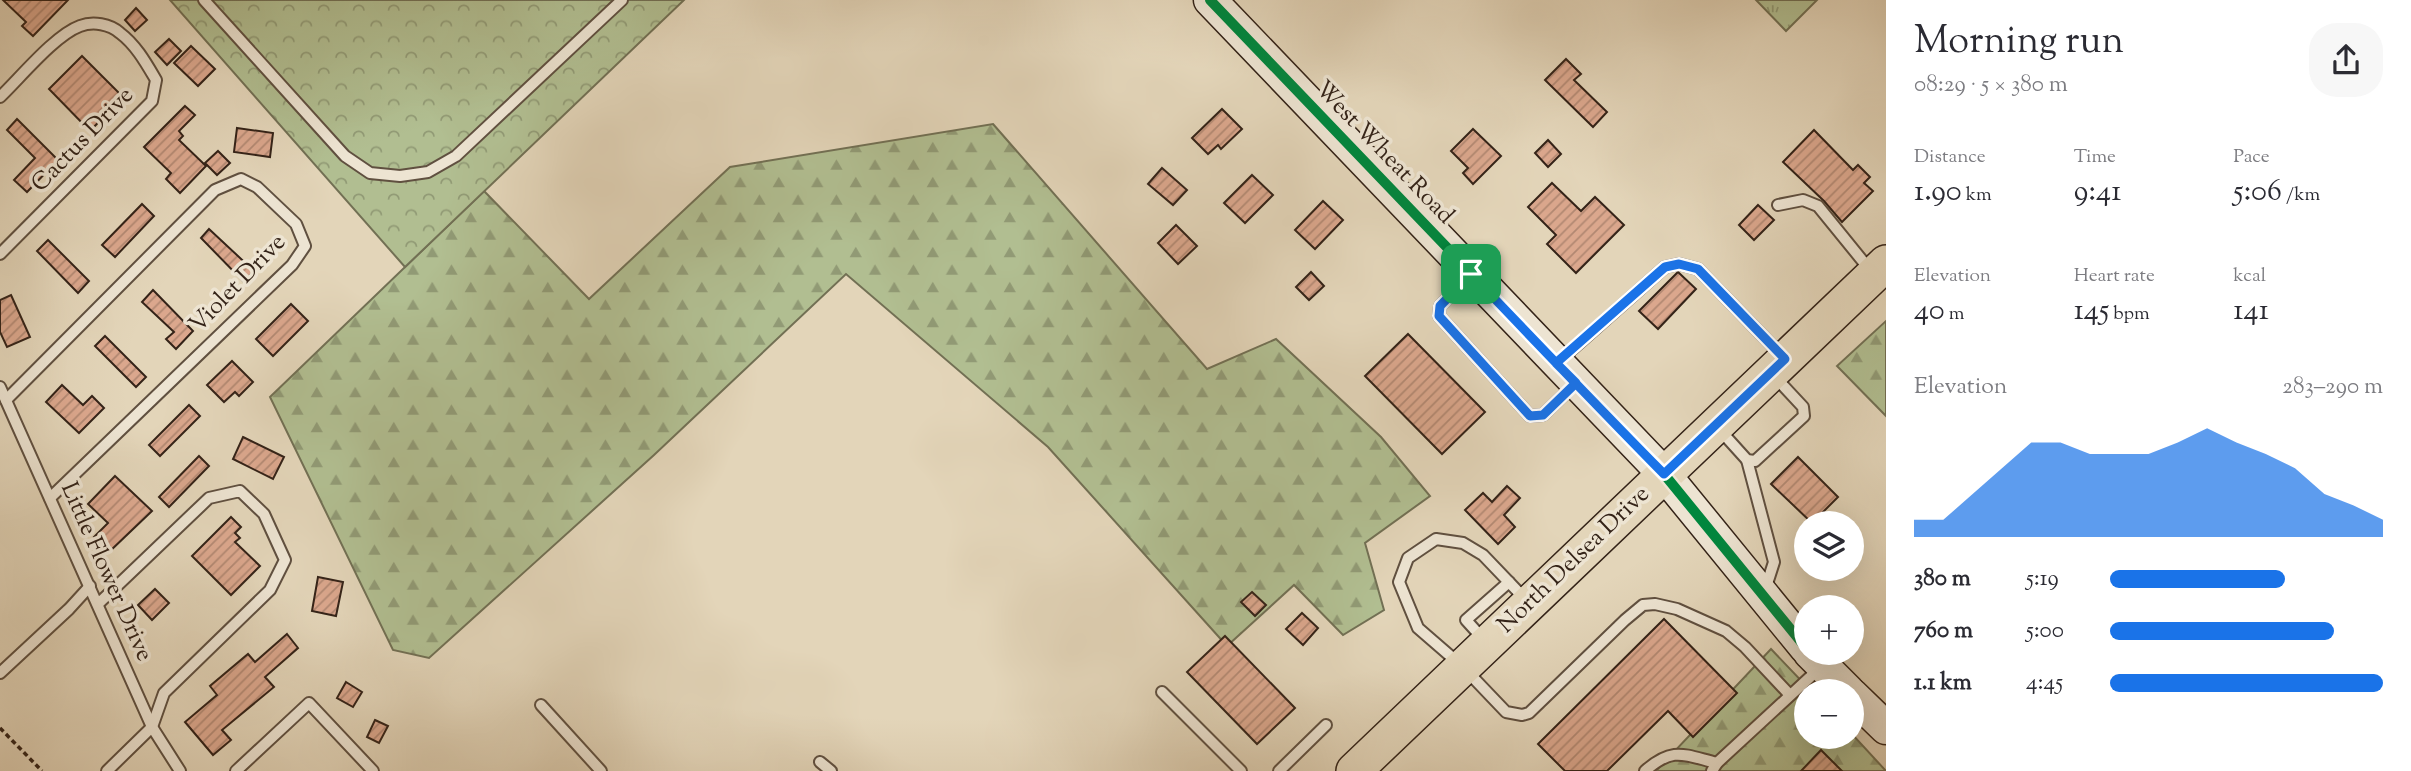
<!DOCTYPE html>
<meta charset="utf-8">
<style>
:root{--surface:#fff;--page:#f7f7f7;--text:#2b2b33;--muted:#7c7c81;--accent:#1a73e8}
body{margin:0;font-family:"Sorts Mill Goudy",serif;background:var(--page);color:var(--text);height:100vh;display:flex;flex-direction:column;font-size:26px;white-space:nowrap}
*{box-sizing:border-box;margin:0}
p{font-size:23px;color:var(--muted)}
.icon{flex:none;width:38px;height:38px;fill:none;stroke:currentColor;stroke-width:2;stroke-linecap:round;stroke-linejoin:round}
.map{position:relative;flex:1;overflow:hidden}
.side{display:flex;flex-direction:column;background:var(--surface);width:525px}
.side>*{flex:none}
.fabs{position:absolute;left:1794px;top:511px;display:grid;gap:14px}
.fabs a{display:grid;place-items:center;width:70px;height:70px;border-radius:50%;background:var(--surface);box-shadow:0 7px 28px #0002;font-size:35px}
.pin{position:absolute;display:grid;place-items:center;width:60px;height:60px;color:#fff;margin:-30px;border-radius:14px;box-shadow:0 4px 10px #0006}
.round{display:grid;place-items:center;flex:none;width:74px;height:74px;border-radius:28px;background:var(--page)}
.headline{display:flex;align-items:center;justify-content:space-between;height:119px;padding:0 28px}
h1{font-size:38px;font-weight:600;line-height:52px}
.figures{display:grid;grid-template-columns:repeat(3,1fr);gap:10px;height:119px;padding:7px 28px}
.figures div{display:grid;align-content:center}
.figures b{font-size:30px;font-weight:600}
.figures small{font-size:19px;font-weight:400}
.figures p{font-size:19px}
.chart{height:196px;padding:14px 28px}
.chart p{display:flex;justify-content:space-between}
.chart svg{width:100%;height:126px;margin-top:7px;fill:var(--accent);opacity:.7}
ul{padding:0 28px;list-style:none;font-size:23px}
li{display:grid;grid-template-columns:112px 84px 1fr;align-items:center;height:52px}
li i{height:18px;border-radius:9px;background:var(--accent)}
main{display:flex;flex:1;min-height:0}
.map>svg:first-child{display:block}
.grass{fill:url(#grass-tufts);stroke:#727054;stroke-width:2}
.forest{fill:url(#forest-firs);stroke:#727054;stroke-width:2}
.park{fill:url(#park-crowns);stroke:#727054;stroke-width:2}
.building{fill:url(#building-hatch);stroke:#342318;stroke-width:2}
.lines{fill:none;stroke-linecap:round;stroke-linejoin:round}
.lane-casing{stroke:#605040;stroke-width:14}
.secondary-casing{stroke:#342318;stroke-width:35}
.primary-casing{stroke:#342318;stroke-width:38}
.path{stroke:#342318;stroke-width:3.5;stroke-dasharray:5 3.5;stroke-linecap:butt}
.lane{stroke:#ede4d2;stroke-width:10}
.secondary{stroke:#ede4d2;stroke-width:32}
.primary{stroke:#e3d5b9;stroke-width:35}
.cycleway-casing{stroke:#ede4d2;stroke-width:15}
.cycleway{stroke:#00873e;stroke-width:10}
.route-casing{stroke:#fff;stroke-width:14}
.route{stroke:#1a73e8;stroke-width:9}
.labels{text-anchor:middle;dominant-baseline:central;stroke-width:7;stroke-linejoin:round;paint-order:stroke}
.street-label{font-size:24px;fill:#342318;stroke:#ede4d2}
</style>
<main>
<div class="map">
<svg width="1886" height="771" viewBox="0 0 1886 771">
<defs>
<pattern id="grass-tufts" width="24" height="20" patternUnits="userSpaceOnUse" patternTransform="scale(1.75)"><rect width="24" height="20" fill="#b1be91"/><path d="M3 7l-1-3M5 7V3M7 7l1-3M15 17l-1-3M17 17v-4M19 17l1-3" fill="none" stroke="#919a75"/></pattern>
<pattern id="forest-firs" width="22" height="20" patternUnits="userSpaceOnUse" patternTransform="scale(1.75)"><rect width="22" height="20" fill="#b1be91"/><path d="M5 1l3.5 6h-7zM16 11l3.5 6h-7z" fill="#919a75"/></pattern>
<pattern id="park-crowns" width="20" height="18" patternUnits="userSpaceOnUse" patternTransform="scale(1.75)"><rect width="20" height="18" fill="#b1be91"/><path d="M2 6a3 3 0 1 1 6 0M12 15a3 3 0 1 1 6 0" fill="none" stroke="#919a75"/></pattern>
<pattern id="building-hatch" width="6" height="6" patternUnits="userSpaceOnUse" patternTransform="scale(1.75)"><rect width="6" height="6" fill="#dba78d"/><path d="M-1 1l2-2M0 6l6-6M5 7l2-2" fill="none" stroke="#b28872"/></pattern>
</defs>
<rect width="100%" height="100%" fill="#e3d5b9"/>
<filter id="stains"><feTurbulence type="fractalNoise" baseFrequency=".00286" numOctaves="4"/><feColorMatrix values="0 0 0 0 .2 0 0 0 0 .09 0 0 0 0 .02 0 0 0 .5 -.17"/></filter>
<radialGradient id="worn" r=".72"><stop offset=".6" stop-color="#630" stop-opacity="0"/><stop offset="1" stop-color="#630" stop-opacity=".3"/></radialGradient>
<polygon class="grass" points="1756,0 1817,0 1786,31"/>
<g class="forest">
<polygon points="993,124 1207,369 1276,339 1381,437 1430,496 1365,543 1384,610 1343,635 1294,585 1227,646 1048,447 846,274 654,455 429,658 393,650 270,397 484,191 589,299 730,167"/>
<polygon points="1886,321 1886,416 1837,366"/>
<polygon points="1771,649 1811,691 1806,691 1806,737 1852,737 1852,734 1886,771 1656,771"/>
</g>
<polygon class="park" points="170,0 684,0 405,267"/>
<g class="building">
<polygon points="3,0 68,0 33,36 22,26 26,22"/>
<polygon points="136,8 147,20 135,31 125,20"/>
<polygon points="169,39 181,51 167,65 155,52"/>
<polygon points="191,46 215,69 198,86 174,63"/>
<polygon points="82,56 123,97 90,131 49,89"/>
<polygon points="1566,59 1581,74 1574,80 1607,112 1593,127 1545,80"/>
<polygon points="185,106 195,115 179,131 183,136 179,140 206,166 180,193 166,179 171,173 144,147"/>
<polygon points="1222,109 1242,129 1221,149 1218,145 1208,154 1192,138"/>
<polygon points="17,119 58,160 27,192 14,180 35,158 7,130"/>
<polygon points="237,128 273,133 270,157 234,152"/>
<polygon points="1473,129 1501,156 1473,184 1463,173 1468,168 1451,151"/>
<polygon points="1814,130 1853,170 1858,165 1870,177 1864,183 1873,191 1842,222 1824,201 1783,162"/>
<polygon points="1548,140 1561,154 1548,167 1535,153"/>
<polygon points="218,151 230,163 217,175 205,163"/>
<polygon points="1162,168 1187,190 1173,205 1148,184"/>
<polygon points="1252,175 1273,195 1245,223 1224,203"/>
<polygon points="1552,183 1581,211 1595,197 1624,225 1576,273 1547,244 1556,235 1528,207"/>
<polygon points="1323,201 1343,220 1315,249 1295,230"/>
<polygon points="142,204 154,216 115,257 102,245"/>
<polygon points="1758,205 1774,220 1754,240 1739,225"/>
<polygon points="1176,225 1197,246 1178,264 1158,243"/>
<polygon points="209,229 254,271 244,282 201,238"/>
<polygon points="48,240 89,281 78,293 37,251"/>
<polygon points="1311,272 1324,286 1309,300 1296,287"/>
<polygon points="1678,272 1696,289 1658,329 1639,311"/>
<polygon points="153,290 193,331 176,349 166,339 174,332 142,302"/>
<polygon points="11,295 30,337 7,347 0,332 0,300"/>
<polygon points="291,304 308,321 273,356 256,339"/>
<polygon points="1408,334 1485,412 1442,454 1365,376"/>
<polygon points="105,336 146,377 136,387 95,346"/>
<polygon points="232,361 253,382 239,396 235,392 224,402 207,385"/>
<polygon points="62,385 83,405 92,396 104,408 79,433 46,402"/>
<polygon points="189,405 200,416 160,456 149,445"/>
<polygon points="243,437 284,457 273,479 233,459"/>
<polygon points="199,456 209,466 169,507 159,497"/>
<polygon points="1798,457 1838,497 1812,523 1771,484"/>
<polygon points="115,476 152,511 109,552 94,537 108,523 88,504"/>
<polygon points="1507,486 1520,498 1504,515 1515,527 1498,544 1465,510 1483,493 1492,502"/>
<polygon points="231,517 241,527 235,533 240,538 235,542 260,566 231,595 192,556"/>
<polygon points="318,577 343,582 336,616 312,611"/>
<polygon points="155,589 169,603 152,620 138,605"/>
<polygon points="1252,592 1266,605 1255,616 1241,602"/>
<polygon points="1302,613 1318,628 1303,645 1286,629"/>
<polygon points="1664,619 1737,693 1693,737 1668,711 1607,771 1565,771 1538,744"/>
<polygon points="287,634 298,648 265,677 274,687 222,730 231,740 213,755 185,722 217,695 210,686 248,654 255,662"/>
<polygon points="1225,636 1295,708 1257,744 1187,672"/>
<polygon points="346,682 362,692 353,707 337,698"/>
<polygon points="375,720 388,726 379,743 367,737"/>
<polygon points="1821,750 1842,771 1801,771"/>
</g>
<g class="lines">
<defs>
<g id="lane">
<polyline points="204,0 345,156 370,173 400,176 428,172 456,156 622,0"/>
<path d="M0 97C20 78 55 35 80 26 93 21 110 24 120 33 136 45 146 63 156 80L152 101 0 254"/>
<polyline points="1778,205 1803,200 1818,206 1870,270"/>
<polyline points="1469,276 1440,306 1439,316 1530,416 1543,415 1574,385"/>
<polyline points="1559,361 1665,267 1679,264 1698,269 1783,357"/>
<polyline points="0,387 152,727 180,771"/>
<polyline points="6,400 215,190 241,179 257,187 296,224 305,246 292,265 50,498"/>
<polyline points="1719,429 1747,460 1755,461 1804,416 1803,407 1775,377"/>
<polyline points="1747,460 1774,562 1765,590"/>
<polyline points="1527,601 1483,555 1463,543 1436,539 1408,558 1399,582 1418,628 1463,667 1506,712 1522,715 1529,713 1625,620 1643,605 1655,604 1677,609 1726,631 1745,647 1789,694"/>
<polyline points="98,604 209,498 240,491 264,514 285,560 270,590 164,693 152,727 107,771"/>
<polyline points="1485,641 1466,620 1509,582"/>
<polyline points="0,673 69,609 90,586"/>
<polyline points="1162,692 1241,771"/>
<polyline points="541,705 601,771"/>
<polyline points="820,762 831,771"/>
<polyline points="236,771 309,703 373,771"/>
<polyline points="1279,771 1326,725"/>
<path d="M1645 771C1673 746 1684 755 1717 763"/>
<polyline points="1712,771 1717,763 1821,667"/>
</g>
<g id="secondary">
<polyline points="1210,0 1664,474 1806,648"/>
<polyline points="1810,653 1848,691"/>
<polyline points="1852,695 1886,728"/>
</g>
<polyline id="primary" points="1354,771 1886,263"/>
</defs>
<use href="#lane" class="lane-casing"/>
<use href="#secondary" class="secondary-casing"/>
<use href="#primary" class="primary-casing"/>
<polyline class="path" points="0,728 42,771"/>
<use href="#lane" class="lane"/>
<use href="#secondary" class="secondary"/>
<use href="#primary" class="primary"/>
<defs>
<polyline id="cycleway" points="1210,0 1664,474 1806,648"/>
</defs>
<use href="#cycleway" class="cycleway-casing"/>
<use href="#cycleway" class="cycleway"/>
</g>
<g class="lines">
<defs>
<path id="route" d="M1471 274C1535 341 1599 408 1664 474L1785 359 1698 269 1679 264 1665 267 1556 363 1576 383 1543 415 1530 416 1439 316 1440 306 1471 274"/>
</defs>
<use href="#route" class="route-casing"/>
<use href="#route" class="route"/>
</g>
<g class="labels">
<g class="street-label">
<text transform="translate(83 140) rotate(-46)">Cactus Drive</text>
<text transform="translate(1384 153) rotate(46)">West Wheat Road</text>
<text transform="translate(238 284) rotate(-46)">Violet Drive</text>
<text transform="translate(1574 560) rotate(-44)">North Delsea Drive</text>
<text transform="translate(106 572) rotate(66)">Little Flower Drive</text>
</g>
</g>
<rect width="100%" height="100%" filter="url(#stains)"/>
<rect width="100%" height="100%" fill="url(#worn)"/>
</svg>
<div class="fabs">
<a><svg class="icon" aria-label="layers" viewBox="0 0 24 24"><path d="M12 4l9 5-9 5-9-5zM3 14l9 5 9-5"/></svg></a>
<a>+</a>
<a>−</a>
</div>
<div class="pin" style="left:1471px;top:274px;background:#1e9e55"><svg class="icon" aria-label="arrive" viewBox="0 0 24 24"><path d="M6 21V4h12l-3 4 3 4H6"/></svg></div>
</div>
<section class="side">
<div class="headline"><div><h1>Morning run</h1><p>08:29 · 5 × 380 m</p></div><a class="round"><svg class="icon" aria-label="share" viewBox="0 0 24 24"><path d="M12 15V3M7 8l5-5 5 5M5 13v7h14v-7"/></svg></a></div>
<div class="figures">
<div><p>Distance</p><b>1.90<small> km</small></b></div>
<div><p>Time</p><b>9:41</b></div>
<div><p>Pace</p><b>5:06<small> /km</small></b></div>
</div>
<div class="figures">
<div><p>Elevation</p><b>40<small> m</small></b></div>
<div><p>Heart rate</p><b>145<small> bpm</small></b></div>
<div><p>kcal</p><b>141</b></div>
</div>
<div class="chart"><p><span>Elevation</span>283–290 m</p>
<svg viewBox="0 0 160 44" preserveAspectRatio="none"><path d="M0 44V38L10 38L20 29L30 20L40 11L50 11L60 15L70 15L80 15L90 11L100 6L110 11L120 15L130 20L140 29L150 33L160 38V44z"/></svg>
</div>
<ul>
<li><b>380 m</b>5:19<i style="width:64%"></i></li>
<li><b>760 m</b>5:00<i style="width:82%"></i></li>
<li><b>1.1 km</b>4:45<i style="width:100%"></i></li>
</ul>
</section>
</main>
